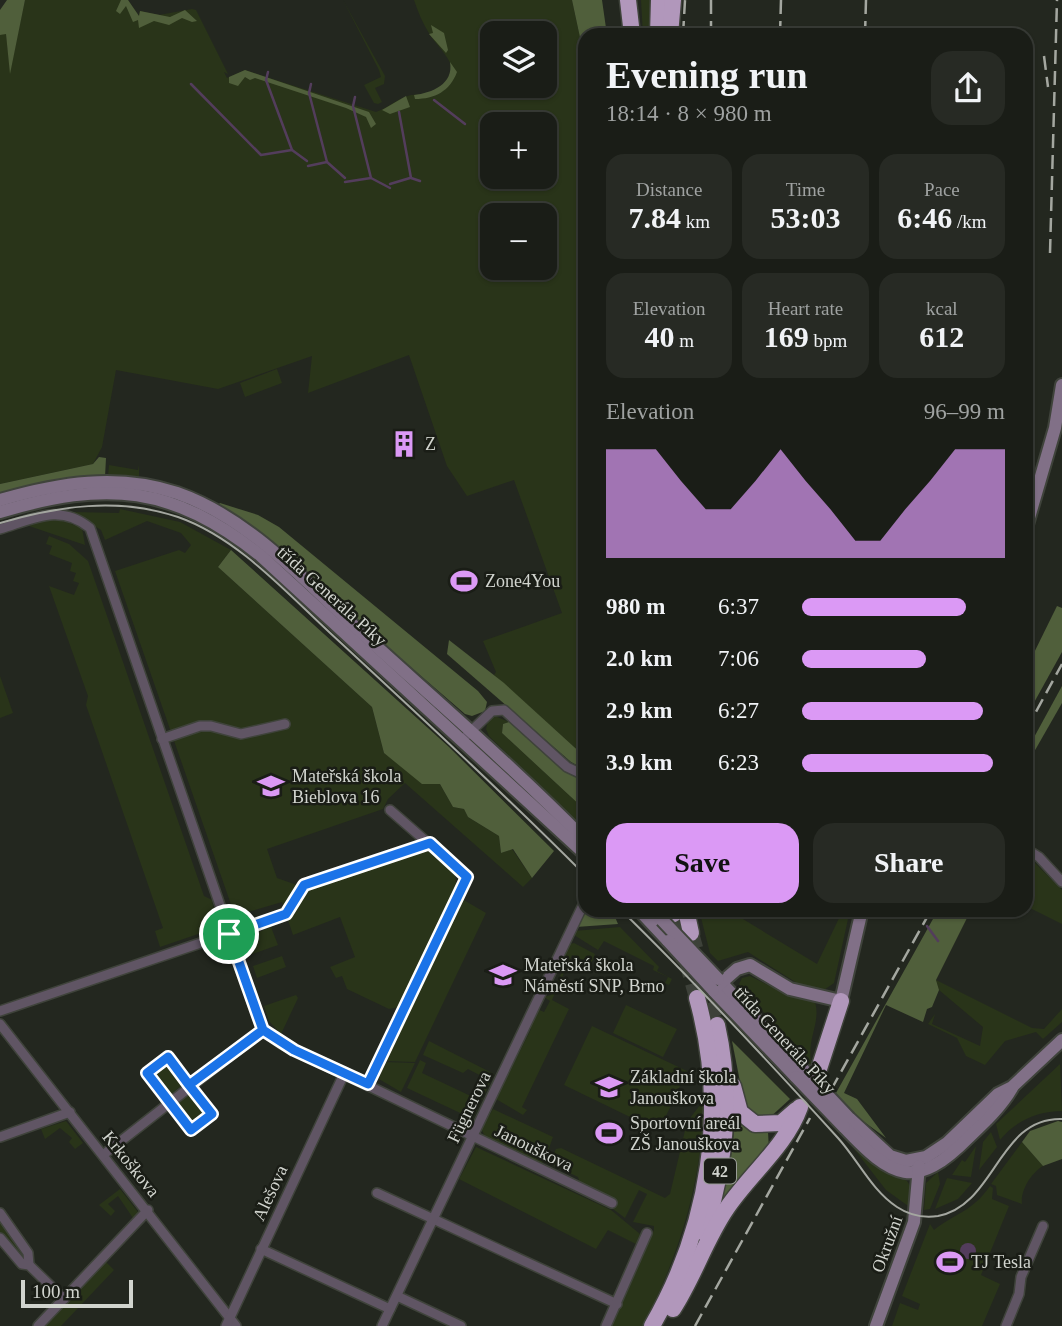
<!DOCTYPE html>
<meta charset="utf-8">
<style>
:root{--surface:#1a1d17;--page:#272a24;--text:#f1f3f6;--muted:#9fa2a1;--line:#383b36;--accent:#db99f5}
body{margin:0;font-family:"Times New Roman",serif;background:var(--page);color:var(--text);height:100vh;display:flex;flex-direction:column;font-size:26px;white-space:nowrap}
*{box-sizing:border-box;margin:0}
p{font-size:23px;color:var(--muted)}
.icon{flex:none;width:38px;height:38px;fill:none;stroke:currentColor;stroke-width:2;stroke-linecap:round;stroke-linejoin:round}
.map{position:relative;flex:1;overflow:hidden}
.panel{position:absolute;left:578px;top:28px;width:455px;height:889px;display:flex;flex-direction:column;background:var(--surface);border-radius:21px;box-shadow:0 2px 5px #0004,0 0 0 2px var(--line)}
.panel>*{flex:none}
.tools{position:absolute;left:480px;top:21px;display:grid;gap:14px}
.tools a{display:grid;place-items:center;width:77px;height:77px;border-radius:14px;background:var(--surface);box-shadow:0 2px 5px #0004,0 0 0 2px var(--line);font-size:35px}
.scale{position:absolute;left:21px;bottom:18px;width:112px;box-sizing:border-box;padding-left:7px;border:4px solid #d1d4ce;border-top:0;font-size:19px;line-height:24px;white-space:nowrap;color:#d1d4ce;-webkit-text-stroke:5px #1a1d16;paint-order:stroke}
.pin{position:absolute;display:grid;place-items:center;width:60px;height:60px;color:#fff;margin:-30px;border:4px solid #fff;border-radius:50%;box-shadow:0 2px 7px #0007}
.round{display:grid;place-items:center;flex:none;width:74px;height:74px;border-radius:21px;background:var(--page)}
.head{display:flex;align-items:center;justify-content:space-between;height:119px;padding:0 28px}
h1{font-size:38px;font-weight:700;line-height:52px}
.metrics{display:grid;grid-template-columns:repeat(3,1fr);gap:10px;height:119px;padding:7px 28px}
.metrics div{display:grid;align-content:center;border-radius:18px;background:var(--page);text-align:center}
.metrics b{font-size:30px;font-weight:700}
.metrics small{font-size:19px;font-weight:400}
.metrics p{font-size:19px}
.chart{height:196px;padding:14px 28px}
.chart p{display:flex;justify-content:space-between}
.chart svg{width:100%;height:126px;margin-top:7px;fill:var(--accent);opacity:.7}
.primary-button{display:flex;gap:14px;margin-top:auto;padding:14px 28px}
.primary-button a{flex:1;height:80px;border-radius:21px;background:var(--accent);color:#111;font-size:28px;font-weight:700;line-height:80px;text-align:center}
.primary-button a+a{background:var(--page);color:var(--text)}
ul{padding:0 28px;list-style:none;font-size:23px}
li{display:grid;grid-template-columns:112px 84px 1fr;align-items:center;height:52px}
li i{height:18px;border-radius:9px;background:var(--accent)}
.map>svg:first-child{display:block}
.green{fill:#293419;fill-rule:evenodd}
.forest{fill:#505f3b}
.water{fill:#533d5c}
.lines{fill:none;stroke-linecap:round;stroke-linejoin:round}
.stream{stroke:#533d5c;stroke-width:2.5}
.highway-tunnel{stroke:#3d4139;stroke-width:16;stroke-dasharray:16 8;stroke-linecap:butt}
.street-casing{stroke:#3f433b;stroke-width:12}
.secondary-casing{stroke:#3f433b;stroke-width:16}
.highway-casing{stroke:#3f433b;stroke-width:19}
.street{stroke:#605564;stroke-width:9}
.secondary{stroke:#817087;stroke-width:12}
.highway{stroke:#b197bb;stroke-width:16}
.tram{stroke:#a4a7a0;stroke-width:2}
.rail{stroke:#a4a7a0;stroke-width:2.5;stroke-dasharray:14 7;stroke-linecap:butt}
.secondary-bridge-casing{stroke:#3f433b;stroke-width:16;stroke-linecap:butt}
.secondary-bridge{stroke:#817087;stroke-width:12}
.route-casing{stroke:#fff;stroke-width:14}
.route{stroke:#1a73e8;stroke-width:9}
.labels{text-anchor:middle;dominant-baseline:central;stroke-width:5;stroke-linejoin:round;paint-order:stroke}
.shield{fill:#1a1d16;stroke:#9a9d97;stroke-width:2}
.shield-label{font-size:16px;font-weight:bold;fill:#d1d4ce}
.poi-label{font-size:18px;fill:#d1d4ce;stroke:#1a1d16;text-anchor:start}
.street-label{font-size:18px;fill:#d1d4ce;stroke:#1a1d16}
</style>
<div class="map">
<svg width="1062" height="1326" viewBox="0 0 1062 1326">
<rect width="100%" height="100%" fill="#23271f"/>
<g class="green">
<path d="M25 0H128L139 16 140 11 159 15 192 9 196 10 228 74 224 72 227 78 245 70 376 112C388 108 394 101 405 97 413 93 424 96 432 92 470 72 444 56 430 35 423 24 418 12 414 0H572L584 56V756L494 675 496 672 483 641 562 613 514 480 467 496 447 466 409 355 308 393 312 356 218 389 116 370 102 447 93 464 0 484V35L6 33 10 71ZM492 33H544V86H492ZM492 124H544V177H492ZM492 215H544V268H492Z"/>
<polygon points="343,0 385,76 384,84 375,88 382,102 378,104 374,103 364,85 381,77 379,70"/>
<polygon points="641,0 654,0 653,35 643,35"/>
<polygon points="277,369 282,383 245,397 240,383"/>
<polygon points="109,465 138,470 139,465 139,478 108,476"/>
<polygon points="120,509 180,522 231,550 218,567 372,707 384,753 424,782 440,784 453,807 464,809 468,817 499,836 501,853 512,849 532,878 523,887 405,783 388,799 383,809 267,849 277,878 308,889 418,851 430,850 455,869 456,885 399,1007 389,1009 347,989 342,976 336,978 330,967 355,957 340,917 293,935 282,902 235,916 115,571 179,550 185,553 191,545 181,533 147,521 105,540 101,530 72,512 119,513"/>
<polygon points="53,517 82,528 85,545 29,526"/>
<polygon points="49,536 69,544 88,561 204,896 212,900 217,924 210,930 160,947 155,931 163,928 86,705 88,696 49,586 74,595 79,583 73,581 76,573 70,571 72,563 49,554 52,546 46,544"/>
<polygon points="0,676 13,713 0,718"/>
<polygon points="495,716 509,722 503,724 502,733 584,809 584,830 489,736 486,729 488,721"/>
<polygon points="1032,860 1062,890 1062,924 1026,906 1026,866"/>
<polygon points="462,899 486,913 415,1062 385,1061"/>
<polygon points="699,910 728,910 817,964 843,910 850,910 834,983 824,990 800,985 748,952 718,961 710,953"/>
<polygon points="271,927 278,945 250,955 247,937"/>
<polygon points="620,927 659,967 657,971 672,979 669,985 665,983 668,977 653,970 654,966 604,941 598,950 574,935 574,931"/>
<polygon points="574,943 595,954 591,964 572,955 552,1000 569,1009 522,1107 527,1110 523,1115 496,1099 531,1029 529,1027 537,1009 544,1012 550,1001 544,997 551,995 568,959 562,956 569,944"/>
<polygon points="282,956 286,967 257,978 253,966"/>
<path d="M750 976 790 996 815 1002C821 1023 807 1037 811 1063L808 1066 782 1032 741 988 739 984 742 978Z"/>
<polygon points="936,980 1032,1028 1044,1029 1062,1009 1062,1022 1043,1039 1036,1032 1005,1041 985,1065 966,1056 957,1038 928,1024 935,1014 932,1024 980,1046 983,1027 939,990"/>
<polygon points="296,995 298,998 281,1034 269,1021 264,1006"/>
<polygon points="626,1005 677,1029 663,1057 613,1033"/>
<polygon points="592,1026 687,1071 659,1131 564,1085"/>
<polygon points="429,1041 494,1074 473,1119 407,1088 420,1060 426,1063 422,1073 477,1099 487,1079 468,1069 463,1073 423,1055"/>
<polygon points="168,1062 185,1083 167,1097 151,1074"/>
<polygon points="384,1062 415,1063 401,1092 379,1079"/>
<path d="M1060 1064 1062 1111C1038 1111 1015 1121 1000 1140L996 1124Z"/>
<polygon points="191,1092 208,1112 193,1126 174,1105"/>
<path d="M704 1100C702 1183 680 1253 643 1326H610L654 1230V1226L633 1222 647 1194 639 1190 625 1218 580 1184 578 1177 549 1163 556 1149 561 1148 665 1198 670 1194 687 1122Z"/>
<polygon points="493,1109 553,1137 544,1162 539,1164 486,1139 481,1128"/>
<polygon points="66,1121 83,1143 75,1149 69,1142 72,1138 60,1128 45,1139 41,1129"/>
<polygon points="841,1132 873,1163 907,1181 912,1189 911,1208 886,1190"/>
<polygon points="991,1132 997,1147 979,1170 983,1142"/>
<path d="M1022 1142 1043 1166C1031 1173 1020 1191 1022 1204L997 1195 996 1186 991 1184Z"/>
<polygon points="976,1146 971,1177 952,1175 962,1160 965,1162"/>
<polygon points="476,1147 611,1210 640,1234 636,1244 608,1230 596,1249 459,1179"/>
<polygon points="938,1172 940,1184 930,1209 924,1210 926,1183"/>
<polygon points="947,1178 972,1183 958,1199 935,1209"/>
<path d="M990 1186 993 1188 992 1199 1009 1206 981 1275 1000 1284 982 1326H892L900 1303 918 1310 920 1304 902 1296 930 1224 934 1230C957 1212 972 1212 990 1186Z"/>
<polygon points="120,1189 138,1212 133,1218 118,1196 108,1204 115,1211 111,1216 99,1205"/>
<polygon points="0,1218 25,1255 23,1258 0,1235"/>
<polygon points="106,1262 114,1270 61,1326 45,1326"/>
</g>
<g class="forest">
<polygon points="7,0 25,0 10,74 6,34 0,35 0,10"/>
<polygon points="121,0 128,0 139,16 140,11 170,17 185,10 197,21 192,22 182,18 169,25 154,21 139,28 138,20 133,22 126,6 120,14 116,11"/>
<polygon points="572,0 602,0 607,35 584,35 584,56"/>
<polygon points="431,25 444,33 448,50 446,53 429,34 433,33"/>
<path d="M450 62 457 72C450 91 435 99 415 99L414 95C432 93 454 84 450 62Z"/>
<polygon points="245,70 369,112 376,124 371,128 366,117 346,108 255,78 250,80 245,77 238,86 229,83 229,77"/>
<polygon points="406,96 410,107 390,114 382,110"/>
<polygon points="99,457 106,458 105,477 0,496 0,484 93,464"/>
<polygon points="220,503 258,515 279,527 478,691 487,702 485,711 472,716 465,714 237,517 218,505"/>
<polygon points="231,550 449,747 554,851 532,878 513,849 501,853 499,836 468,817 464,809 453,807 440,784 422,784 384,753 372,707 218,567"/>
<polygon points="1057,606 1062,608 1062,652 1026,717 1026,669"/>
<polygon points="449,640 504,683 584,756 584,769 571,762 447,654"/>
<polygon points="1062,686 1062,703 1026,766 1026,752"/>
<polygon points="509,722 561,769 584,781 584,809 502,733 503,724"/>
<polygon points="586,910 612,910 618,924 576,927"/>
<polygon points="938,910 971,910 936,980 939,990 932,1007 927,1009 923,1022 886,1005 844,1093 857,1099 886,1138 852,1113 836,1093"/>
<polygon points="732,1041 790,1099 767,1120 751,1115 744,1102"/>
<polygon points="736,1116 754,1131 768,1132 769,1149 717,1208 731,1157"/>
<polygon points="1058,1121 1062,1122 1062,1159 1043,1166 1022,1142 1030,1131"/>
</g>
<circle class="water" cx="968" cy="1251" r="8"/>
<g class="lines">
<g class="stream">
<polyline points="268,72 266,80 292,150 307,161"/>
<polyline points="191,84 261,155 292,150"/>
<polyline points="311,84 309,93 327,162 345,178"/>
<polyline points="355,97 353,106 371,178 390,188"/>
<polyline points="434,100 465,124"/>
<polyline points="399,112 411,178 420,181"/>
<polyline points="308,166 327,162"/>
<polyline points="345,182 371,178"/>
<polyline points="390,184 410,178"/>
<polyline points="918,910 919,912"/>
<polyline points="927,926 938,941"/>
</g>
<g class="highway-tunnel">
<polyline points="674,914 697,998"/>
<polyline points="691,933 714,1017"/>
</g>
<defs>
<g id="street">
<path d="M0 529C33 519 60 503 90 528L263 1030 280 1043 323 1064 612 1203"/>
<polyline points="467,735 492,711 504,710 567,767 584,775"/>
<polyline points="162,739 200,726 211,726 241,734 285,724"/>
<polyline points="1026,849 1039,857 1062,882"/>
<polyline points="0,1011 286,914 304,885 431,843"/>
<polyline points="0,1024 236,1326"/>
<polygon points="168,1057 212,1114 191,1130 147,1073"/>
<polyline points="368,1084 467,877 390,810"/>
<polyline points="0,1137 70,1112"/>
<polyline points="103,1155 263,1030"/>
<polyline points="377,1193 617,1304"/>
<polyline points="0,1213 28,1253 29,1265"/>
<polyline points="0,1238 22,1264 29,1265 64,1299"/>
<polyline points="261,1249 390,1309"/>
<polyline points="397,1296 461,1326"/>
<polyline points="38,1326 148,1210"/>
<polyline points="226,1326 344,1074"/>
<polyline points="382,1326 584,903"/>
<polyline points="606,1326 647,1233"/>
<polyline points="1006,1326 1019,1294 1021,1277 1043,1226"/>
</g>
<g id="secondary">
<path d="M0 500C58 483 118 473 177 493 252 519 309 586 366 637 440 704 515 769 584 839"/>
<path d="M0 512C107 480 172 485 261 556L584 853"/>
<polyline points="1026,528 1055,428 1062,385"/>
<polyline points="639,910 668,941"/>
<polyline points="653,910 662,920"/>
<polyline points="718,979 802,1068"/>
<polyline points="796,1077 713,990 737,969 750,965 790,989 841,1001 862,910"/>
<polyline points="849,1118 890,1156 906,1161 926,1157 947,1143 998,1094 1012,1087 1062,1040"/>
<path d="M844 1127C892 1178 915 1192 969 1137 985 1122 1001 1107 1012 1088"/>
<polyline points="876,1326 914,1222 919,1166"/>
</g>
<g id="highway">
<polyline points="628,0 632,35"/>
<polyline points="658,35 659,0"/>
<polyline points="670,35 673,0"/>
<polyline points="673,910 674,914"/>
<polyline points="686,910 691,933"/>
<polyline points="817,1075 841,1001"/>
<polyline points="733,1086 740,1112 755,1124 781,1123 796,1110"/>
<path d="M704 1233C726 1164 733 1096 717 1025"/>
<path d="M673 1309C694 1277 705 1240 727 1208 750 1174 786 1146 800 1107"/>
<path d="M652 1326C710 1225 728 1110 697 998"/>
</g>
</defs>
<use href="#street" class="street-casing"/>
<use href="#secondary" class="secondary-casing"/>
<use href="#highway" class="highway-casing"/>
<use href="#street" class="street"/>
<use href="#secondary" class="secondary"/>
<use href="#highway" class="highway"/>
<g class="tram">
<path d="M0 523C58 506 118 497 178 517 241 539 292 599 341 643 423 719 505 795 584 874"/>
<path d="M621 910C696 983 768 1061 838 1138 858 1160 872 1191 897 1207 909 1215 924 1218 938 1216 996 1205 998 1117 1062 1119"/>
</g>
<g class="rail">
<polyline points="711,0 711,35"/>
<polyline points="683,35 685,0"/>
<polyline points="780,35 781,0"/>
<polyline points="865,35 866,0"/>
<polyline points="1044,56 1048,87"/>
<polyline points="1050,253 1057,0"/>
<polyline points="1026,730 1062,664"/>
<polyline points="831,1090 931,910"/>
<polyline points="695,1326 810,1118"/>
</g>
<defs>
<g id="secondary-bridge">
<polyline points="662,920 718,979"/>
<polyline points="668,941 713,990"/>
<polyline points="802,1068 849,1118"/>
<polyline points="796,1077 844,1127"/>
</g>
</defs>
<use href="#secondary-bridge" class="secondary-bridge-casing"/>
<use href="#secondary-bridge" class="secondary-bridge"/>
</g>
<g class="lines">
<defs>
<polyline id="route" points="229,934 263,1030 189,1085 212,1114 191,1130 147,1073 168,1057 189,1085 263,1030 294,1050 368,1084 467,877 430,843 304,885 286,914 229,934"/>
</defs>
<use href="#route" class="route-casing"/>
<use href="#route" class="route"/>
</g>
<defs>
<symbol id="building-bare" viewBox="-9 -9 18 18"><path d="M-4-6H4V6H1V3H-1V6H-4ZM-2.5-4.3h1.7v1.8h-1.7ZM.8-4.3h1.7v1.8H.8ZM-2.5-1h1.7V.8h-1.7ZM.8-1h1.7V.8H.8Z" fill="#db99f5" stroke="#1a1d16" stroke-width="2.5" paint-order="stroke"/></symbol>
<symbol id="stadium-bare" viewBox="-9 -9 18 18"><path d="M0-5a6.5 5 0 1 0 0 10a6.5 5 0 1 0 0-10ZM-3.5-1.8h7v3.6h-7Z" fill="#db99f5" stroke="#1a1d16" stroke-width="2.5" paint-order="stroke"/></symbol>
<symbol id="school-bare" viewBox="-9 -9 18 18"><path d="M0-5L7-2L0 1L-7-2ZM-4 1L0 2.5L4 1V4Q0 6-4 4Z" fill="#db99f5" stroke="#1a1d16" stroke-width="2.5" paint-order="stroke"/></symbol>
</defs>
<g fill-rule="evenodd">
<use href="#building-bare" x="385" y="425" width="38" height="38"/>
<use href="#stadium-bare" x="445" y="562" width="38" height="38"/>
<use href="#school-bare" x="252" y="767" width="38" height="38"/>
<use href="#school-bare" x="484" y="956" width="38" height="38"/>
<use href="#school-bare" x="590" y="1068" width="38" height="38"/>
<use href="#stadium-bare" x="590" y="1114" width="38" height="38"/>
<use href="#stadium-bare" x="931" y="1243" width="38" height="38"/>
</g>
<g class="labels">
<rect class="shield" x="704" y="1158.5" width="32" height="25" rx="5"/>
<g class="shield-label">
<text x="720" y="1171">42</text>
</g>
<g class="poi-label">
<text x="425" y="444">Z</text>
<text x="485" y="581">Zone4You</text>
<text x="292" y="776">Mateřská škola<tspan x="292" dy="21">Bieblova 16</tspan></text>
<text x="524" y="965">Mateřská škola<tspan x="524" dy="21">Náměstí SNP, Brno</tspan></text>
<text x="630" y="1077">Základní škola<tspan x="630" dy="21">Janouškova</tspan></text>
<text x="630" y="1123">Sportovní areál<tspan x="630" dy="21">ZŠ Janouškova</tspan></text>
<text x="971" y="1262">TJ Tesla</text>
</g>
<g class="street-label">
<text transform="translate(332 596) rotate(42)">třída Generála Píky</text>
<text transform="translate(785 1040) rotate(47)">třída Generála Píky</text>
<text transform="translate(469 1107) rotate(-64)">Fügnerova</text>
<text transform="translate(534 1148) rotate(26)">Janouškova</text>
<text transform="translate(131 1164) rotate(51)">Krkoškova</text>
<text transform="translate(270 1193) rotate(-65)">Alešova</text>
<text transform="translate(887 1244) rotate(-70)">Okružní</text>
</g>
</g>
</svg>
<div class="tools">
<a><svg class="icon" aria-label="layers" viewBox="0 0 24 24"><path d="M12 4l9 5-9 5-9-5zM3 14l9 5 9-5"/></svg></a>
<a>+</a>
<a>−</a>
</div>
<div class="scale">100 m</div>
<div class="pin" style="left:229px;top:934px;background:#1e9e55"><svg class="icon" aria-label="arrive" viewBox="0 0 24 24"><path d="M6 21V4h12l-3 4 3 4H6"/></svg></div>
<section class="panel">
<div class="head"><div><h1>Evening run</h1><p>18:14 · 8 × 980 m</p></div><a class="round"><svg class="icon" aria-label="share" viewBox="0 0 24 24"><path d="M12 15V3M7 8l5-5 5 5M5 13v7h14v-7"/></svg></a></div>
<div class="metrics">
<div><p>Distance</p><b>7.84<small> km</small></b></div>
<div><p>Time</p><b>53:03</b></div>
<div><p>Pace</p><b>6:46<small> /km</small></b></div>
</div>
<div class="metrics">
<div><p>Elevation</p><b>40<small> m</small></b></div>
<div><p>Heart rate</p><b>169<small> bpm</small></b></div>
<div><p>kcal</p><b>612</b></div>
</div>
<div class="chart"><p><span>Elevation</span>96–99 m</p>
<svg viewBox="0 0 160 44" preserveAspectRatio="none"><path d="M0 44V6L10 6L20 6L30 17L40 27L50 27L60 17L70 6L80 17L90 27L100 38L110 38L120 27L130 17L140 6L150 6L160 6V44z"/></svg>
</div>
<ul>
<li><b>980 m</b>6:37<i style="width:81%"></i></li>
<li><b>2.0 km</b>7:06<i style="width:61%"></i></li>
<li><b>2.9 km</b>6:27<i style="width:89%"></i></li>
<li><b>3.9 km</b>6:23<i style="width:94%"></i></li>
</ul>
<div class="primary-button"><a>Save</a><a>Share</a></div>
</section>
</div>
